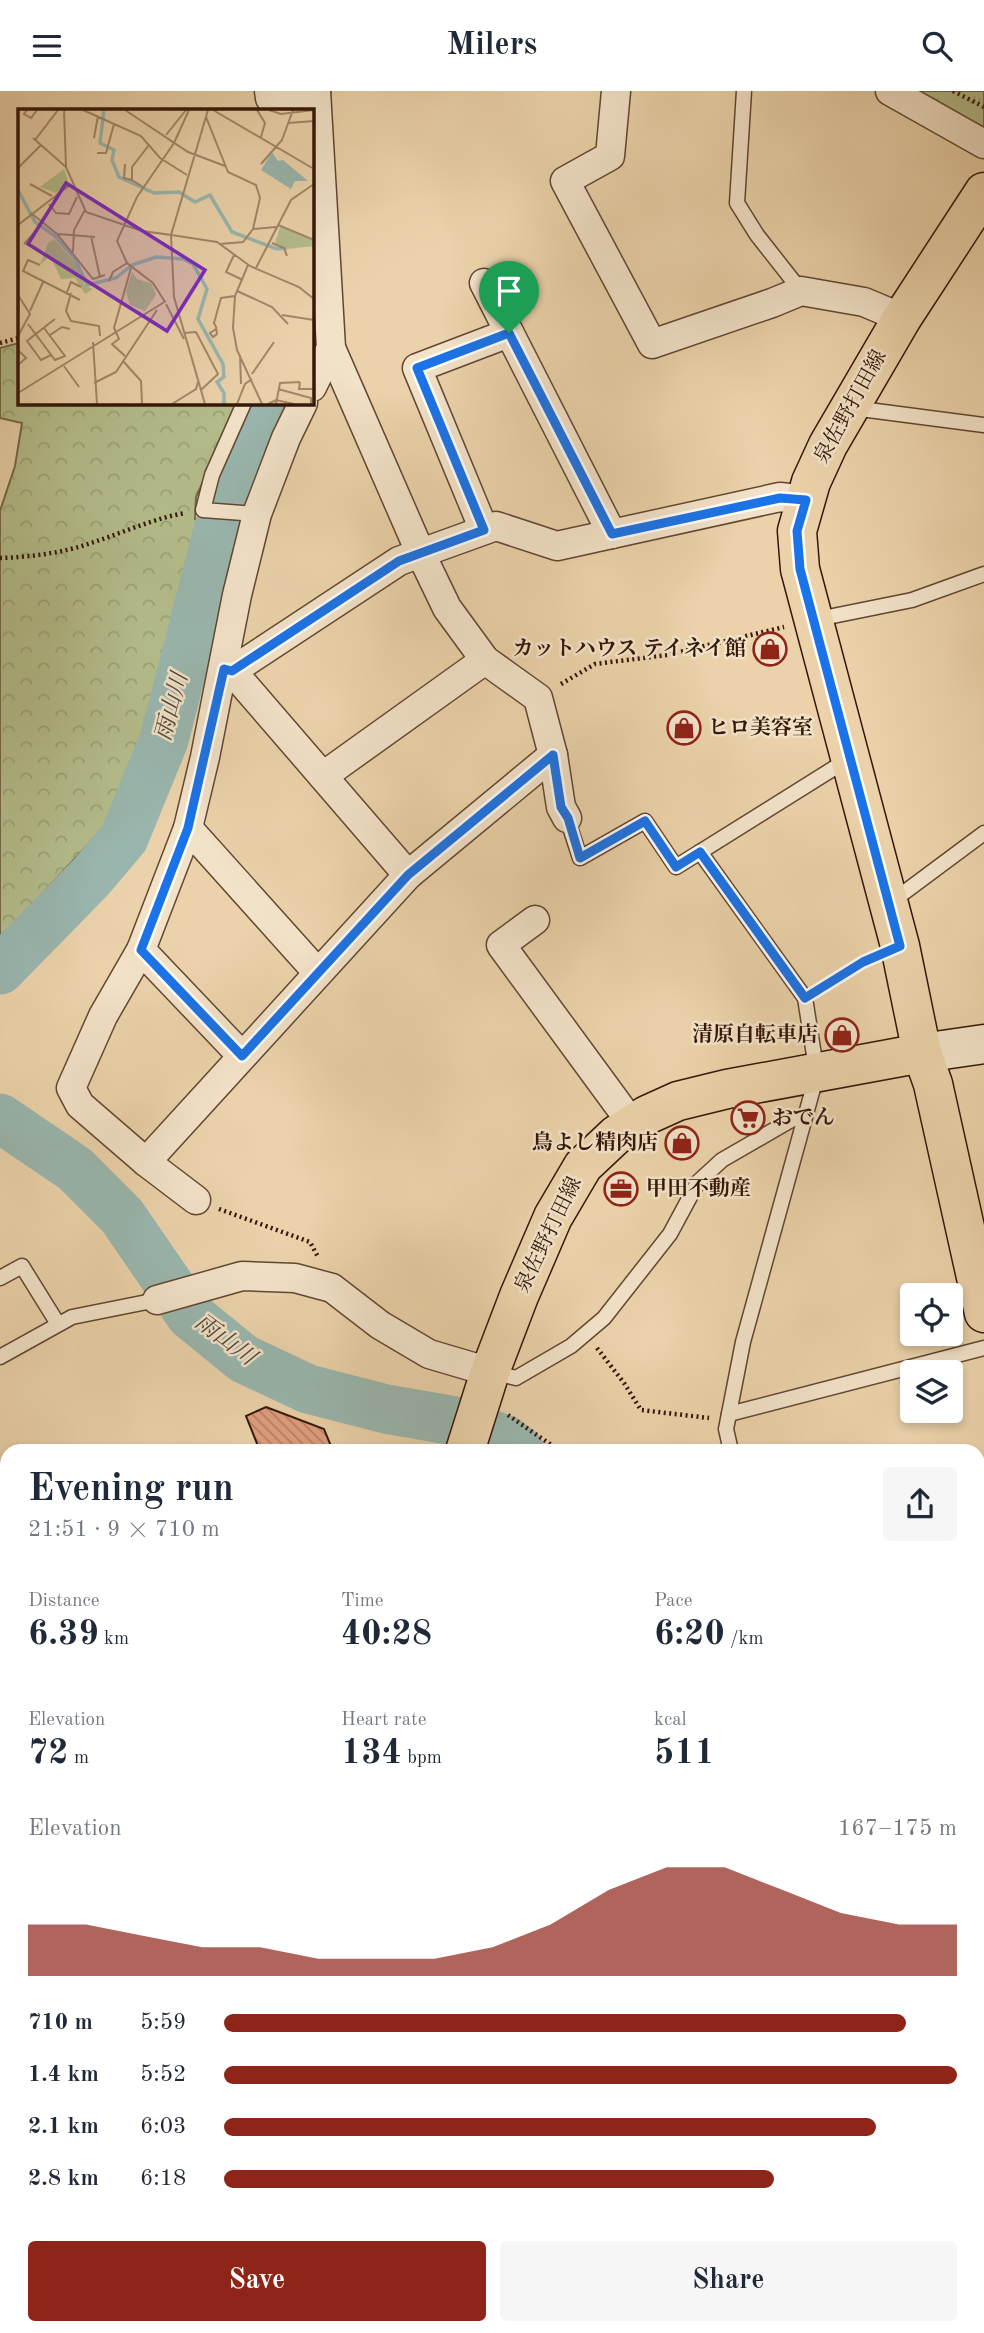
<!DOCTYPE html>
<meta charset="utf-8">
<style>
:root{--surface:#fff;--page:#f6f6f7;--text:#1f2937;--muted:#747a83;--accent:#8f2418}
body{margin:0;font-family:"Old Standard TT","Noto Serif JP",serif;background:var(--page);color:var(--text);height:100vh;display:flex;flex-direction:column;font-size:26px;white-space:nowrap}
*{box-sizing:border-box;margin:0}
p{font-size:23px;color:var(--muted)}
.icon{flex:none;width:38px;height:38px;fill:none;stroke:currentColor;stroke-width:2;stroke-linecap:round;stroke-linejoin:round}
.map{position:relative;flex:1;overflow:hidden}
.sheet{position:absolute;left:0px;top:1353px;width:985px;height:891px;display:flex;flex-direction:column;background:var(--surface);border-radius:21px 21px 0 0;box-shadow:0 4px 10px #0003}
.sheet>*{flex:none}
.fabs{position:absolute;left:900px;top:1192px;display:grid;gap:14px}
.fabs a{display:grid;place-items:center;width:63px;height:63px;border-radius:7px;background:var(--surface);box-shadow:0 4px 10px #0003;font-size:35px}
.pin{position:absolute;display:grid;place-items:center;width:60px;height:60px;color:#fff;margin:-72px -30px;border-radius:50% 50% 50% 0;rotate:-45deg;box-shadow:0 0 7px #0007}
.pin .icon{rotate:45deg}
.round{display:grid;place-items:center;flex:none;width:74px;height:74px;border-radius:7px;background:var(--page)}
.overview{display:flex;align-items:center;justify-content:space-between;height:119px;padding:0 28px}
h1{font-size:38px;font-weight:700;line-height:52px}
.metrics{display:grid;grid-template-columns:repeat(3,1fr);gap:10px;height:119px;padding:7px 28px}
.metrics div{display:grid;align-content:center}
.metrics b{font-size:35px;font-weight:700}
.metrics small{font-size:19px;font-weight:400}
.metrics p{font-size:19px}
.chart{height:196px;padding:14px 28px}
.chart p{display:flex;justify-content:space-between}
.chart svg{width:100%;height:126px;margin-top:7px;fill:var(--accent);opacity:.7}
.primary-button{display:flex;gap:14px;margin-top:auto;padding:14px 28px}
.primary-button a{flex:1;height:80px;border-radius:7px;background:var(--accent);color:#fff;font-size:28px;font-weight:700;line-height:80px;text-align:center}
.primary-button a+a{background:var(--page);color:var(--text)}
ul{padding:0 28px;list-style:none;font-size:23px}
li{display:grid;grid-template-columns:112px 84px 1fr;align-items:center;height:52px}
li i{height:18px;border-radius:9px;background:var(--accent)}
header{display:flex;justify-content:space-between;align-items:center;height:91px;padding:0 28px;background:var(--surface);font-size:32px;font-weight:700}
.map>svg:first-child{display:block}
.grass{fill:url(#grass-tufts);stroke:#746a4a;stroke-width:2}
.forest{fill:url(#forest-crowns);stroke:#746a4a;stroke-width:2}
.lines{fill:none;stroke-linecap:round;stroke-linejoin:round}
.river{stroke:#99b6ae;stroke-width:49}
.building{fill:url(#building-back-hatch);stroke:#351708;stroke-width:2}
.lane-casing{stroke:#624630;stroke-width:17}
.street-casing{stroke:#624630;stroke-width:31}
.secondary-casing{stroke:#351708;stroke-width:41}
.primary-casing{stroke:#351708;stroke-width:41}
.path{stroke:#351708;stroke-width:4.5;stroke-dasharray:2 3.5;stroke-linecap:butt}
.lane{stroke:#f2e2c8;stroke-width:14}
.street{stroke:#f2e2c8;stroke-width:28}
.secondary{stroke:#f2e2c8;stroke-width:38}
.primary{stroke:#ebd2aa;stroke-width:38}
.route-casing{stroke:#fff;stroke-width:14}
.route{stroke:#1a73e8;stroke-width:9}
.labels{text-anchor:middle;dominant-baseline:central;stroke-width:5;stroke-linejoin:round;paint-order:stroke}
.street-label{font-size:21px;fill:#351708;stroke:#f2e2c8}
.poi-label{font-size:21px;font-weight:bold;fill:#351708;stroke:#f2e2c8;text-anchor:end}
.water-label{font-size:23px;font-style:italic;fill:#53473a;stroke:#f2e2c8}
.inset-river{fill:none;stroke:#99b6ae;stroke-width:3.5}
.inset-road{fill:none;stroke:#a28769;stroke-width:2}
.view{fill:#7b2cbf;fill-opacity:0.15;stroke:#7b2cbf;stroke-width:3.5}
.inset-edge{fill:none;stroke:#351708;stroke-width:3.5}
</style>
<header><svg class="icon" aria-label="menu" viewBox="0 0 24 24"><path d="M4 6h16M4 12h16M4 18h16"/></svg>Milers<svg class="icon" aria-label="search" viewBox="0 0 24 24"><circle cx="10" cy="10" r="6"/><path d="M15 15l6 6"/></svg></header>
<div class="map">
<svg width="984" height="2242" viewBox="0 0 984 2242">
<defs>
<pattern id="grass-tufts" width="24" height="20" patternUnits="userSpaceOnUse" patternTransform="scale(1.75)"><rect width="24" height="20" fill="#b4bd8b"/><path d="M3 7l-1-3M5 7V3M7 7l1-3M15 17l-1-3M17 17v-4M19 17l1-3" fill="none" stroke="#9ba276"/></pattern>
<pattern id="forest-crowns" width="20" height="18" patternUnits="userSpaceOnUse" patternTransform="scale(1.75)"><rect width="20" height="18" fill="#b4bd8b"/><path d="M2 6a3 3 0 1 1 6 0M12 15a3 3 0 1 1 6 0" fill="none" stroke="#9ba276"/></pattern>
<pattern id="building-back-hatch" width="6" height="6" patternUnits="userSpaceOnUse" patternTransform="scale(1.75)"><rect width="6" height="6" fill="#e19f7f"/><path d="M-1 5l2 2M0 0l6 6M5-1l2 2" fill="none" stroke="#b78166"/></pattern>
</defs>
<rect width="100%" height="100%" fill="#ebd2aa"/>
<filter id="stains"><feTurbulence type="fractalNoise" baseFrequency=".00286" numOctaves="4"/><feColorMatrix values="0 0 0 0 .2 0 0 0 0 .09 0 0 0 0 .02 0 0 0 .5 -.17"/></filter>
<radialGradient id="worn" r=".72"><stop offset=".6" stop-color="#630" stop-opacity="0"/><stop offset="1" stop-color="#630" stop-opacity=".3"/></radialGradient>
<polygon class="grass" points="902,0 984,0 984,40"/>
<polygon class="forest" points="19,252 19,312 239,312 196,406 195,428 206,433 144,653 109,731 0,848 0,420 15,375 22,332 0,327 0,257"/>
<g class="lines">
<g class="river">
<polyline points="0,879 91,786 124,747 164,649 218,439 269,312"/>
<polyline points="0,1027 75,1078 122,1125 190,1224 244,1268 308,1298 386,1318 455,1330 506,1349 520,1360"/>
<polyline points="875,2242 878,2236"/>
</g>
</g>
<polygon class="building" points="266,1316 324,1338 333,1360 260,1360 246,1325"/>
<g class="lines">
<defs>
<g id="lane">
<polyline points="744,0 737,112 757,144 801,200"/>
<polyline points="244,312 212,384 203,419 257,423"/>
<polyline points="853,317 984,334"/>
<polyline points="813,529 912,509 984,483"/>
<polyline points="567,727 580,767 645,730 676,776 700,761 805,907 817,983 743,1251 726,1338 731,1360"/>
<polyline points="700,761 847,669"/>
<polyline points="890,812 984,742"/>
<polyline points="0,1187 22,1175 58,1233"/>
<polyline points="0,1266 72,1226 157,1209"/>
<polyline points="492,1281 516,1287 571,1255 604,1227 670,1143 698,1091 722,1069 793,1028 803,1027"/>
<polyline points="729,1323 984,1257"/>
<polyline points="978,1724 984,1760"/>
<polyline points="0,1735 7,1741"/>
</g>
<g id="street">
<polyline points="269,0 270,7 316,2"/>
<polyline points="616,0 610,65 565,90 652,253 772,212 801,200 864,211 902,227"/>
<polyline points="890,0 984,53"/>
<polyline points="484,192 612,443"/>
<polyline points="331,257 420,461 447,517 485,569 538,607 553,664 561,716 567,727"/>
<polyline points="312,296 331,257 316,0"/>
<polyline points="484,439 417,277 509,242"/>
<polyline points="224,578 232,580 408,784"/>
<polyline points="232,580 399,470 496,435 557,455 780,406 806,409"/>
<polyline points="323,685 485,569"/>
<polyline points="188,737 318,882"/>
<polyline points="535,829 501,854 633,1034"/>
<polyline points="141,859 242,965"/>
<polyline points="146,1071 408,784 553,664"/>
<polyline points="196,1109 146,1071 80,1014 71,997 103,925 141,859 188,737 205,666 237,504 257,423 286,347 303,312"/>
<polyline points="157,1209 242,1185 295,1187 332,1197 380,1234 429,1263 490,1281"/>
<polyline points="0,1492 7,1490"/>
<polyline points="0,1969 7,1969"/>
</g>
<polyline id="secondary" points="922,962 984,953"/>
<g id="primary">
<polyline points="984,101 902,227 828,354 811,391 797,440 800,478 900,855 922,962 933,993 984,1222"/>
<polyline points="465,1360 490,1281 519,1205 553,1126 583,1075 616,1044 647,1024 678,1010 727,998 922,962"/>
<polyline points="978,1684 984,1680"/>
<polyline points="0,1858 7,1861"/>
<polyline points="0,1896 7,1899"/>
<polyline points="169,2242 172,2236"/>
<polyline points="294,2242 299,2236"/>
</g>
</defs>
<use href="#lane" class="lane-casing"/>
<use href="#street" class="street-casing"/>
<use href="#secondary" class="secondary-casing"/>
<use href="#primary" class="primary-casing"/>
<g class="path">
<polyline points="953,0 984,16"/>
<polyline points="0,252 19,247"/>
<path d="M0 467C30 466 63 462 91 452 122 442 152 428 185 422"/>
<polyline points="561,593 595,573 667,564 784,536"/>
<polyline points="821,897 870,868"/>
<polyline points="219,1118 310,1151 318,1166"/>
<polyline points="597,1257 624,1292 641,1319 709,1327"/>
<polyline points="508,1324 560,1360"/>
<polyline points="978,1467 984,1466"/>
</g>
<use href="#lane" class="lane"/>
<use href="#street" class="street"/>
<use href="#secondary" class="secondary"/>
<use href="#primary" class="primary"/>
</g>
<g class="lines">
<defs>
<polygon id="route" points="509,242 612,443 780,407 806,409 797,440 800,478 900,855 863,871 805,907 700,761 676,776 645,730 580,767 568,727 561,716 553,664 408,784 242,965 141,859 188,737 224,578 232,580 399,470 484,439 417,277"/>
</defs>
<use href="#route" class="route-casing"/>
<use href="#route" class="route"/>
</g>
<defs>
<symbol id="shop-ring" viewBox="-11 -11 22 22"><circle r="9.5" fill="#f2e2c8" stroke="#8f2418" stroke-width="1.5"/><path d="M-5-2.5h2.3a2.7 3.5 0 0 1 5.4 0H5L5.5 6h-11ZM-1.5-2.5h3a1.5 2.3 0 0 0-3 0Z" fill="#8f2418"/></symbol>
<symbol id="supermarket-ring" viewBox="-11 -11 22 22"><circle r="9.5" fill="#f2e2c8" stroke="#8f2418" stroke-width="1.5"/><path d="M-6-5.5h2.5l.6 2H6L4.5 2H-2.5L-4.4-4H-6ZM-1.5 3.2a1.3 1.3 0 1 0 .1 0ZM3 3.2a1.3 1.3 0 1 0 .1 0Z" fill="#8f2418"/></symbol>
<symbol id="office-ring" viewBox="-11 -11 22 22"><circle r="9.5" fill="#f2e2c8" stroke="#8f2418" stroke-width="1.5"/><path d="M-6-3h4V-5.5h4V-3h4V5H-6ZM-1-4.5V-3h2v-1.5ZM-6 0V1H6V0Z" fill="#8f2418"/></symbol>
</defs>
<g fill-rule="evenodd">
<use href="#shop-ring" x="751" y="539" width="38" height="38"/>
<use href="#shop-ring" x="665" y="618" width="38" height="38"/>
<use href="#shop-ring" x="823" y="925" width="38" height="38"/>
<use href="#supermarket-ring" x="729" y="1008" width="38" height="38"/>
<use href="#shop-ring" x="663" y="1033" width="38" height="38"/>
<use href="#office-ring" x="602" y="1079" width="38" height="38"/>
</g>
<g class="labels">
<g class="street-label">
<text transform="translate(851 316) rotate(-61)">泉佐野打田線</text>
<text transform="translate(549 1144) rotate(-64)">泉佐野打田線</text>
</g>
<g class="poi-label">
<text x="746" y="558">カットハウス テイネイ館</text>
<text x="708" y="637" text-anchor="start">ヒロ美容室</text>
<text x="818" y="944">清原自転車店</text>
<text x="772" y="1027" text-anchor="start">おでん</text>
<text x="658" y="1052">鳥よし精肉店</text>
<text x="646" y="1098" text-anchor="start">甲田不動産</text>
</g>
<g class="water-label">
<text transform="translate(172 616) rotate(-75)">雨山川</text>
<text transform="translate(225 1249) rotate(37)">雨山川</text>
</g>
</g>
<g transform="translate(18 18)">
<rect width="296" height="296" fill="#ebd2aa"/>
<path d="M46 60 51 76 38 84 22 78ZM262 118 296 132V137L269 140 257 134Z" fill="#b4bd8b"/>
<path d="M36 130 60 157 66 176 75 180 67 185 57 169 43 170 32 147 22 156 30 134Z" fill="#b4bd8b"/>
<path d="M114 163 119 170 134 175 138 186 127 202 112 196 108 183Z" fill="#b4bd8b"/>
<path d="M254 43 260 52 265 51 290 72H277L273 80 243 61Z" fill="#99b6ae"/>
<path class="inset-river" d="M86 1 82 34 96 41 94 51 101 68 136 84 161 83 177 93 192 86 214 123 259 140 269 139M0 81 17 113 37 127 57 150 69 176 98 169 114 156 138 148 165 150 175 155 189 180 180 210 205 255 206 268 199 273 206 284V295"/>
<path class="inset-road" d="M9 1 6 5 13 9 19 1M46 1 48 58M65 1 123 27 142 49 169 66M107 1 170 43 207 57M190 1 153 126 199 133 232 157 281 178 296 190M195 1 296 60M239 1 247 14 243 28M251 1 263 5 296 1M188 8 210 63 238 76 242 89 235 120 225 133 202 135M270 14 296 12M148 26 168 1M15 29 48 58 68 103 124 122 153 126 156 188 187 295M76 29 80 7M17 31 40 1M79 44H88L96 15M107 55 106 69 114 71M243 55 264 31 275 1M0 59 23 36M12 75 34 87M125 78 114 71V58L131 36M31 95 38 104 51 105 59 88M13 104 39 125 75 170 87 166M0 116 53 75M260 116 296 131M235 120 258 118M40 125 77 128M73 127 82 168M254 134 266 139 269 147M6 135 23 116M55 143 56 121 67 101M216 146 208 163 225 171M22 156 10 151 5 162 62 191M230 156 217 187 215 219 219 241 244 295M238 159 273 91 296 75M91 172 95 163 109 154M219 182 254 198 270 215M49 183 53 173 63 178M53 184 48 202 53 212 81 217 82 227M0 186 12 205 0 227M147 193 135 174 109 154 99 132 119 88 156 34 171 1M148 195 166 230M12 202 25 173M264 206 296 211M10 215 37 251 47 247 26 219M198 220 192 224 195 228 199 225 198 218 196 214 203 189 217 187M166 224 178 223 200 265 183 281M32 226 44 218 52 220M75 233 79 295M0 241 8 249 0 256M33 246 23 251 9 232 37 210M222 246 223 275M107 247 94 235 101 230 96 219 113 159M105 252 123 272 124 295M46 257 61 278M234 265 256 233M282 273 281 280H296M76 274 98 263 139 201M260 280 293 289V295M0 284 148 192M154 295 178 280 180 273M219 295 227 275 234 270M250 295 258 291 276 295M258 295 262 274 282 273"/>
<path class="view" d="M48 74 187 161 149 222 10 135Z"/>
<rect width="296" height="296" class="inset-edge"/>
</g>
<rect width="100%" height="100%" filter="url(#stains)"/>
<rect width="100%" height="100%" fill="url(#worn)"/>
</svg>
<div class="fabs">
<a><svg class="icon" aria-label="locate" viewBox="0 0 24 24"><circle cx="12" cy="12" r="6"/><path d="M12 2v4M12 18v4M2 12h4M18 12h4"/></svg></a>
<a><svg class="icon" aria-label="layers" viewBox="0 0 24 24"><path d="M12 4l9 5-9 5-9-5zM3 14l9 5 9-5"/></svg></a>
</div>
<div class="pin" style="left:509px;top:242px;background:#1e9e55"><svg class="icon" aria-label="arrive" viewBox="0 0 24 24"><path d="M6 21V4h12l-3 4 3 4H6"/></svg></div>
<section class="sheet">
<div class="overview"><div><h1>Evening run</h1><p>21:51 · 9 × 710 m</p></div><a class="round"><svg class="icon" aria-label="share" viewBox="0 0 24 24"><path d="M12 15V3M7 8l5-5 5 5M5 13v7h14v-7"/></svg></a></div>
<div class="metrics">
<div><p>Distance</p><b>6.39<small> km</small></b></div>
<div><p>Time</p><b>40:28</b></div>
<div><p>Pace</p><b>6:20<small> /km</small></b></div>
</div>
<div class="metrics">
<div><p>Elevation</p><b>72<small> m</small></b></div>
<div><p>Heart rate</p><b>134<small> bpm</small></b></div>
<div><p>kcal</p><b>511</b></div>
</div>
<div class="chart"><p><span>Elevation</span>167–175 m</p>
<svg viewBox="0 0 160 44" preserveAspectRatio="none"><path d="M0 44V26L10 26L20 30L30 34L40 34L50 38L60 38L70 38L80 34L90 26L100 14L110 6L120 6L130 14L140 22L150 26L160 26V44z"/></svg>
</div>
<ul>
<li><b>710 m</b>5:59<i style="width:93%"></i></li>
<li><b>1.4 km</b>5:52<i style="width:100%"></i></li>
<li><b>2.1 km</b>6:03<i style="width:89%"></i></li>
<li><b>2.8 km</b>6:18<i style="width:75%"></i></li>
</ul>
<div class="primary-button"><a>Save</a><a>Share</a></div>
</section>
</div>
